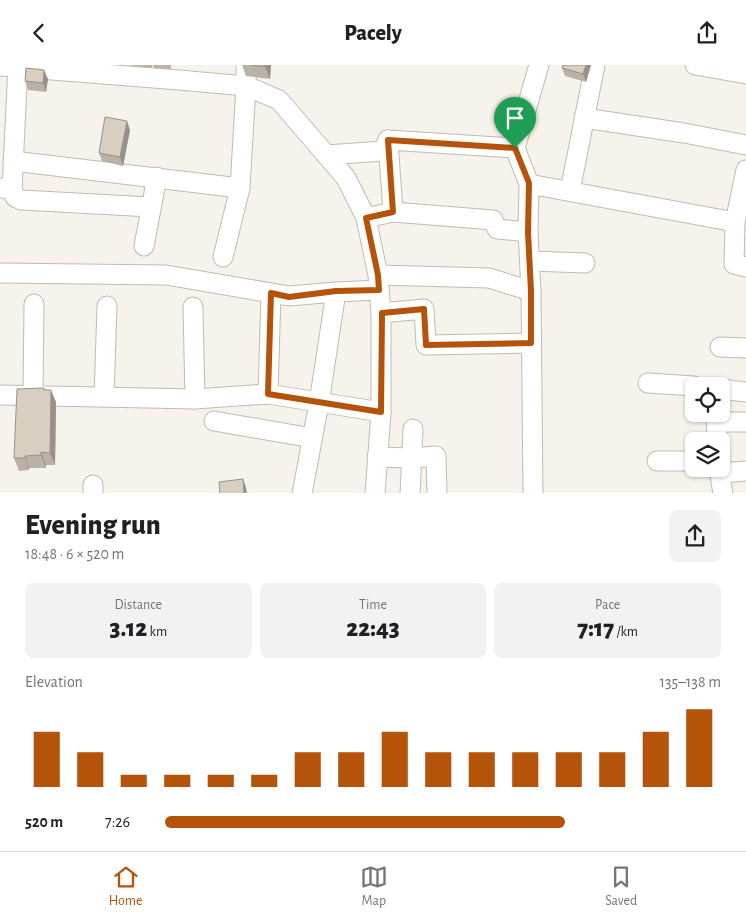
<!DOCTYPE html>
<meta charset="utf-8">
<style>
:root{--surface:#fff;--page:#f2f2f2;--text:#202124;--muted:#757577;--line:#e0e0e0;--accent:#b45309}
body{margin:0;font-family:"Alegreya Sans",sans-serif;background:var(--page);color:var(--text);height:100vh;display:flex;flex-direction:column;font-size:19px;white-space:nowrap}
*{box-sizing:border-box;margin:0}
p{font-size:16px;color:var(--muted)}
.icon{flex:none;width:28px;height:28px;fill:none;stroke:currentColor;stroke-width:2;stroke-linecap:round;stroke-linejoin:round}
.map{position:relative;height:428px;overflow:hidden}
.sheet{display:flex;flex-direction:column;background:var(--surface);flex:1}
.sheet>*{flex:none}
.controls{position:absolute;left:685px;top:312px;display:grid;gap:10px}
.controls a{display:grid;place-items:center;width:45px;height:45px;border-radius:8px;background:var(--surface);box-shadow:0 1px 4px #0004;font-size:25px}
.pin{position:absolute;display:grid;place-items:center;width:42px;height:42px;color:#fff;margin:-51px -21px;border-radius:50% 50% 50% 0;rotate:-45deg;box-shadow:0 0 5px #0007}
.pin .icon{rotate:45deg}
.round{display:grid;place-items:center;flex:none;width:52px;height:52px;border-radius:8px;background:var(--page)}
.summary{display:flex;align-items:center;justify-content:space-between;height:85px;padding:0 25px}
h1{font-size:28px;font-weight:800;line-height:38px}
.figures{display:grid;grid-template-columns:repeat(3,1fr);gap:8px;height:85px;padding:5px 25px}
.figures div{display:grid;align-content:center;border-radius:8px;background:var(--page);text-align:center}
.figures b{font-size:25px;font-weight:800}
.figures small{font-size:14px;font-weight:400}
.figures p{font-size:14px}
.chart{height:140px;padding:10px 25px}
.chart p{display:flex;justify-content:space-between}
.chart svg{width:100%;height:90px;margin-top:5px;stroke:var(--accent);stroke-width:6}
ul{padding:0 25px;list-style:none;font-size:16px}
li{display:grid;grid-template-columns:80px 60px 1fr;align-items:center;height:38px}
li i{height:12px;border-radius:6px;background:var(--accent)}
header{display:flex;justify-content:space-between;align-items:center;height:65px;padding:0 25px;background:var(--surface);font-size:22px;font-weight:800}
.tabs{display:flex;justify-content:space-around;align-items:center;height:70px;border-top:1px solid var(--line);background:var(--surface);font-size:14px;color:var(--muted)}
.tabs a{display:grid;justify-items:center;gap:2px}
.tabs .selected{color:var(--accent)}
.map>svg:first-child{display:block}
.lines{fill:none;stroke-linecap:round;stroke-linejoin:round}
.minor-casing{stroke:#c2bbae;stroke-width:21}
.minor{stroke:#fff;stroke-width:19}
.wall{fill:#bab2a6}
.shaded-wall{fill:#979187}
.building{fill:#d8cfc1;stroke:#979187}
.route-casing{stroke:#fff;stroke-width:10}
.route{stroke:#b45309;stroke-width:6}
</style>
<header><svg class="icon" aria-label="back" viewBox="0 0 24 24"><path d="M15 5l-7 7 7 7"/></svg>Pacely<svg class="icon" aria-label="share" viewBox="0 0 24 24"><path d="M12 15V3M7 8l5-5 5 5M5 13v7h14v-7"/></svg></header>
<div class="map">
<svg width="746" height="429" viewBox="0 0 746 429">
<rect width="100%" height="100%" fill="#f6f3ec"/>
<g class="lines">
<defs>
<g id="minor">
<polyline points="695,0 746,9"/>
<polyline points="0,1 179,15 246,21 279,35 346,113 366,153 378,210 381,248 381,347 375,429"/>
<polyline points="584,53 684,68 746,80"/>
<polyline points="388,75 393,147"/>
<polyline points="326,90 383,86 388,75 515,83"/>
<polyline points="13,96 240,123"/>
<polyline points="746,105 735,157 734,199 746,202"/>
<polyline points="529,119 735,157"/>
<polyline points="0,123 12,124 15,132 21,135 151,142"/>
<polyline points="12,124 18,0"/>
<polyline points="570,126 595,0"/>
<polyline points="366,153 393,147 493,155 497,164 528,167"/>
<polyline points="144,181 157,112"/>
<polyline points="223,192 240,123 246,21 246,0"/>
<polyline points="530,196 585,198"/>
<polyline points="0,208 166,210 289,231 336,227 379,225"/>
<polyline points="378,210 489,213 531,226"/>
<polyline points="193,242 195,334"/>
<polyline points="381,248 424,244 426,280 531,278"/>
<polyline points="720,282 746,283"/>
<polyline points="648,318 694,321"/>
<polyline points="721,324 746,327"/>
<polyline points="268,329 271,228"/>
<polyline points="0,330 195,334 268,329 381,347"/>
<polyline points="33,331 34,239"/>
<polyline points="104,332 107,241"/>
<polyline points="716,349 717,376"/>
<polyline points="214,356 312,373"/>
<polyline points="716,357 746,357"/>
<polyline points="377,392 411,393 436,391 437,429"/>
<polyline points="657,396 694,396"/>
<polyline points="719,404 723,429"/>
<polyline points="719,408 746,406"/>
<polyline points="93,429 93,420"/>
<polyline points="302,429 319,338 336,227"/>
<polyline points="410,429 413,364"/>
<polyline points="533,429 531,226 528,167 529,119 515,83 539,0"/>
</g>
</defs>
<use href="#minor" class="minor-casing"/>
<use href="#minor" class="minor"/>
</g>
<g class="wall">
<polygon points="127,0 152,0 152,3"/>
<polygon points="153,0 171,0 171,4 154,3"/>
<polygon points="242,0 271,0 270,14 246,11"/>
<polygon points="563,0 591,0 586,17 565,11 562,3"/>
<polygon points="48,14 46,27 28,25 25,16"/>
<polygon points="130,65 123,101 102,96 99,88"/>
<polygon points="44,323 45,325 56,337 55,400 46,400 46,403 29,403 29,405 19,406 14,393"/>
</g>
<g class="shaded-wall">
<polygon points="265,0 271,0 270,14 265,2"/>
<polygon points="586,0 591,0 586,17 583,9"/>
<polygon points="44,5 48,14 46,27 43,18"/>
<polygon points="127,56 130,65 123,101 120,92"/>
<polygon points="51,325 56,337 55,400 50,388"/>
<polygon points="41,387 46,400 46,403 41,390"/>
<polygon points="25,391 29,403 29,405 25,393"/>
<polygon points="243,414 246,422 247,429 244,429"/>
</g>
<g class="building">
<polygon points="251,0 265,0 265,2"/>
<polygon points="563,0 586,0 583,9 562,3"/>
<polygon points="26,3 44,5 43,18 25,16"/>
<polygon points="105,52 127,56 120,92 99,88"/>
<polygon points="44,323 44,325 51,325 50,388 41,387 41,390 25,391 25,393 14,393 17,324"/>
<polygon points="243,414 244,429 220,429 219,417"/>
</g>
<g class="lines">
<defs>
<polygon id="route" points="388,75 515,83 529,118 528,167 531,226 531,278 426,280 424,244 382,248 381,347 268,329 271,228 289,232 336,226 379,225 378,210 366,153 393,147"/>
</defs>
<use href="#route" class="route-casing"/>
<use href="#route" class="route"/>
</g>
</svg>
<div class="controls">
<a><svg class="icon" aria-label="locate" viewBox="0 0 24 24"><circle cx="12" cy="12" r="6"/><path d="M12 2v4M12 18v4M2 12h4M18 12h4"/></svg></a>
<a><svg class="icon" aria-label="layers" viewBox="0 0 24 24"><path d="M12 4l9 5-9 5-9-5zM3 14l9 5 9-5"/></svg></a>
</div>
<div class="pin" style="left:515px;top:83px;background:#1e9e55"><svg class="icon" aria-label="arrive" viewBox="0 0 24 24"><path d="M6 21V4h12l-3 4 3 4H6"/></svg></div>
</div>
<section class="sheet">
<div class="summary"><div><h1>Evening run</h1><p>18:48 · 6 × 520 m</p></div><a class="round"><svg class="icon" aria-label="share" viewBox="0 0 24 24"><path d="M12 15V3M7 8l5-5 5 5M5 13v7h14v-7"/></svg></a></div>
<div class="figures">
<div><p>Distance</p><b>3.12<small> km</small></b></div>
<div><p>Time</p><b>22:43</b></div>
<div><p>Pace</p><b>7:17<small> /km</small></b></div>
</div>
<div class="chart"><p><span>Elevation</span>135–138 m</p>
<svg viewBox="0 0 160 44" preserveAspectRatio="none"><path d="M5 44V17M15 44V27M25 44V38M35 44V38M45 44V38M55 44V38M65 44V27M75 44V27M85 44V17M95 44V27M105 44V27M115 44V27M125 44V27M135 44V27M145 44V17M155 44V6"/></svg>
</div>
<ul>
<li><b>520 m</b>7:26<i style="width:72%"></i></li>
</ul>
</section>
<nav class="tabs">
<a class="selected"><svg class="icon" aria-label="home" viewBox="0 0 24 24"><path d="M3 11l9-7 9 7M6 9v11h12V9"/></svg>Home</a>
<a><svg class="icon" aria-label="map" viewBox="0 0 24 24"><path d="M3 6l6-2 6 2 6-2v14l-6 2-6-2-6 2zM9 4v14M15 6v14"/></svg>Map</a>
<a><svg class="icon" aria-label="saved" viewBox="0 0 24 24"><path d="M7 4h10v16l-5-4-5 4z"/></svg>Saved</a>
</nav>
